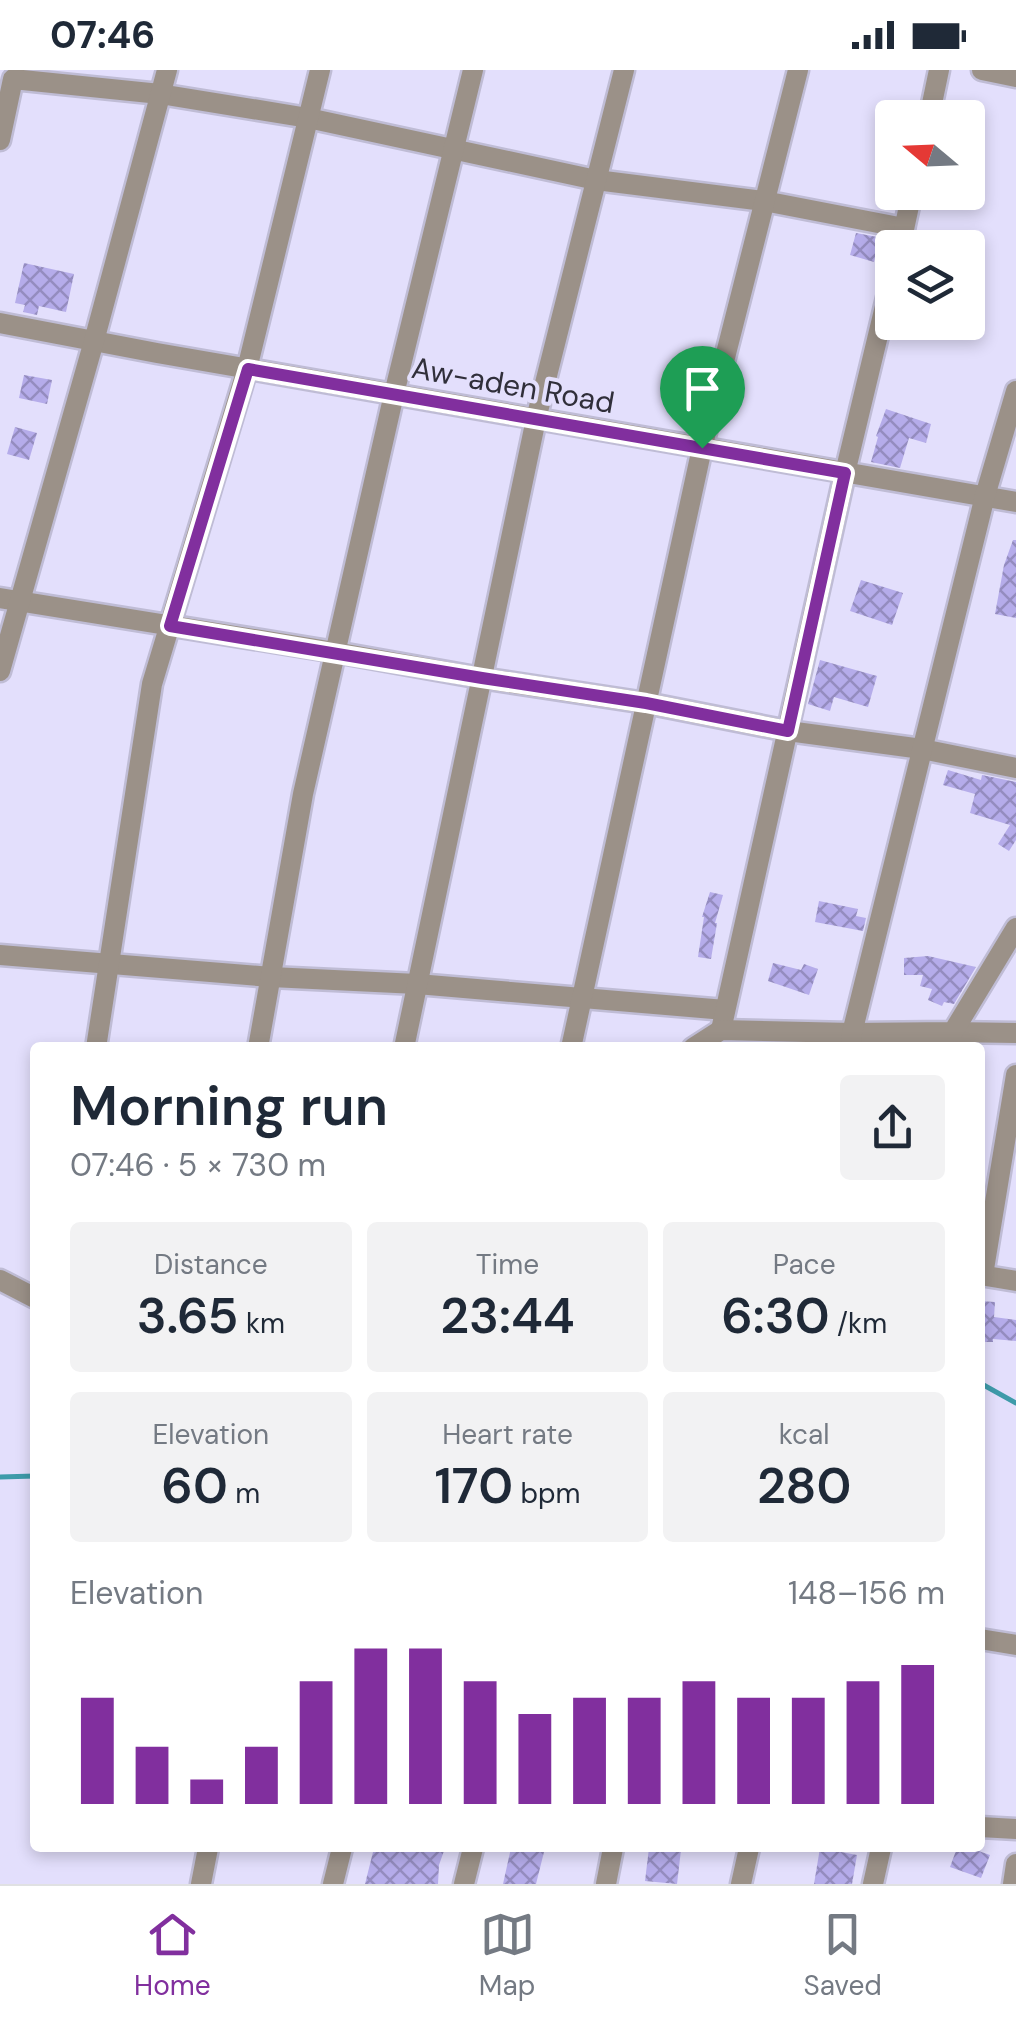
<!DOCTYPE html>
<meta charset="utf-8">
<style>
:root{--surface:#fff;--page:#f2f2f3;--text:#1f2937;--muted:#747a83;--line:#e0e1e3;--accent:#812f9e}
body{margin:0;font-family:"DM Sans",sans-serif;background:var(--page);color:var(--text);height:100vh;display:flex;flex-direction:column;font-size:38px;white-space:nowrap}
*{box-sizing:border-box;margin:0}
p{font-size:32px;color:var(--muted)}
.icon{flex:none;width:55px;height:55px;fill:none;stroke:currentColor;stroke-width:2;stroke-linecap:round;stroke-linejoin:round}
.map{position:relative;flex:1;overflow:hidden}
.drawer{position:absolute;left:30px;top:972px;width:955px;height:810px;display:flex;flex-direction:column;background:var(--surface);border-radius:10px;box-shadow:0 5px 15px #0003}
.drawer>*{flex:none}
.needle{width:65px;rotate:289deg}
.fabs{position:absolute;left:875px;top:30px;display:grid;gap:20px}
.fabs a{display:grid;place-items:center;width:110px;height:110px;border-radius:10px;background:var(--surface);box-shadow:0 5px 15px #0003;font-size:50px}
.pin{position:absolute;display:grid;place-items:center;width:85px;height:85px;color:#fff;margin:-102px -42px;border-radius:50% 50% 50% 0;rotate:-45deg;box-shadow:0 0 10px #0007}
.pin .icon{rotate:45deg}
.round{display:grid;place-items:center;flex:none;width:105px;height:105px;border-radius:10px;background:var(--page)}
.summary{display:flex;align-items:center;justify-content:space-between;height:170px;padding:0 40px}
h1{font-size:55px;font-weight:600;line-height:75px}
.stats{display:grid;grid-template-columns:repeat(3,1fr);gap:15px;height:170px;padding:10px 40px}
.stats div{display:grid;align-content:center;border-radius:10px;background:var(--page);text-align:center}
.stats b{font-size:50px;font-weight:600}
.stats small{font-size:28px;font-weight:400}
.stats p{font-size:28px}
.chart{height:280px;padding:20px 40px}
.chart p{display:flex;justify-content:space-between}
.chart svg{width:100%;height:180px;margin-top:10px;stroke:var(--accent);stroke-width:6}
.status{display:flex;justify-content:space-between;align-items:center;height:70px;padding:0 50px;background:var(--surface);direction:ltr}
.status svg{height:28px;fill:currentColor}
.tabs{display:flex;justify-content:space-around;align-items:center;height:140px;border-top:2px solid var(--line);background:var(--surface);font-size:28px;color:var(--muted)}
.tabs a{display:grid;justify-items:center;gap:5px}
.tabs .selected{color:var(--accent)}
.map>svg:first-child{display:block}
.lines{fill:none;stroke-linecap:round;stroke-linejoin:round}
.stream{stroke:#3e9baa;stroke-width:5}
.building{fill:url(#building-cross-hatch)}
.minor-casing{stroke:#bfbcd5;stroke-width:25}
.minor{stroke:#9b9188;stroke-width:20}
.route-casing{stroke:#fff;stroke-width:20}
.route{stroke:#812f9e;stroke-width:12}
.labels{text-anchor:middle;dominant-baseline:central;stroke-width:8;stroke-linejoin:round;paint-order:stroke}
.street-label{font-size:30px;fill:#302f3a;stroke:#e3dffc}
</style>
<div class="status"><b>07:46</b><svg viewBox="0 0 49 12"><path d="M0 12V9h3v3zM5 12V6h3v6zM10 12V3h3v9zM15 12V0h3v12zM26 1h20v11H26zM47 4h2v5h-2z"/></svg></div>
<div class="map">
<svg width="1016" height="1814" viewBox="0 0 1016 1814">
<defs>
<pattern id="building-cross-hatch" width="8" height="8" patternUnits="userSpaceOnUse" patternTransform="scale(2.5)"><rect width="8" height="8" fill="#b5acea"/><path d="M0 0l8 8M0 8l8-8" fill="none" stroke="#948cbf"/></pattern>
</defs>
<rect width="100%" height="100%" fill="#e3dffc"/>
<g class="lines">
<g class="stream">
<polyline points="980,1313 1016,1333"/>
<polyline points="0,1407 35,1406"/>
</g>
</g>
<g class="building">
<polygon points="856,163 888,169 886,176 889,187 876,183 874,192 850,185"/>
<polygon points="24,193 74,204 66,242 39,236 37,245 23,242 25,235 15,233"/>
<polygon points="24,305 52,310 47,334 19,328"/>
<polygon points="886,339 931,354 926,373 909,368 900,398 871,392 878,367 876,366"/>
<polygon points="15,357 37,363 29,390 7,384"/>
<polygon points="1013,470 1016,470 1016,548 995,544 1004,495"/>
<polygon points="861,510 903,523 892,555 850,541"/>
<polygon points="820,590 877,606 868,637 834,627 830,641 808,634"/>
<polygon points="948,700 981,710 982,705 1016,712 1016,770 1009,781 998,774 1010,755 970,743 975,724 943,715"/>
<polygon points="710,822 723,825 715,853 717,853 711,889 698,887 704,847 702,847"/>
<polygon points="819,831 858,839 856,846 866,848 863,861 815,852"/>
<polygon points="928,886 976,897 954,934 944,932 942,936 928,930 932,919 920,916 923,905 904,905 904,888"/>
<polygon points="773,893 801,900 804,894 818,899 809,925 768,911"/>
<polygon points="980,1231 995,1232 994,1247 1016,1250 1016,1271 993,1269 993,1272 980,1272"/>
<polygon points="374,1778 445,1778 439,1795 438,1814 365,1814"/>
<polygon points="511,1778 545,1778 536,1814 503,1814"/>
<polygon points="649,1778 681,1780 677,1814 645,1811"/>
<polygon points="820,1778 857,1785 852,1814 814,1814"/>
<polygon points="957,1778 970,1778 990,1785 981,1808 950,1797"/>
</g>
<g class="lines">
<defs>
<g id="minor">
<polyline points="982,0 1016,7"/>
<polyline points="929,48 939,0"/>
<polyline points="0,70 13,9 160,24 308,48 596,110 764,131 904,158"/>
<polyline points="900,178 912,122"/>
<polyline points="0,253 157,283 1016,432"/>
<polyline points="0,528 335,582 481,608 646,633 788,661 922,679 1016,698"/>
<polyline points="0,601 94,271 167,0"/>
<polyline points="0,885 271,907 417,914 725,940"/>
<polyline points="721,960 845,403 892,207"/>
<polyline points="953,962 1016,963"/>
<polyline points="96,978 152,614 247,299 320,0"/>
<polyline points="258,978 303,724 394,324 473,0"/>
<polyline points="404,978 536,349 624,0"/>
<polyline points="571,978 702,378 798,0"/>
<polyline points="693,978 721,960 852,963 953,962 1016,858"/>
<polyline points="851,978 852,963 985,426 1016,321"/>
<polyline points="980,1205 1016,1211"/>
<polyline points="983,1205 1016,1005"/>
<polyline points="0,1210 35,1228"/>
<polyline points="980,1569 1016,1575"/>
<polyline points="980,1757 1016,1759"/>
<polyline points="201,1814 208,1778"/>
<polyline points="333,1814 342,1778"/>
<polyline points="464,1814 473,1778"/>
<polyline points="606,1814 613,1778"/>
<polyline points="741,1814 749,1778"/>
<polyline points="873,1814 881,1778"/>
<polyline points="1013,1814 1016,1794"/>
</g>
</defs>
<use href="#minor" class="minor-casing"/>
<use href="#minor" class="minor"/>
</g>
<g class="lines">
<defs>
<polygon id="route" points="248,299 845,403 788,661 646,633 482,608 170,556"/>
</defs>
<use href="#route" class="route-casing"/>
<use href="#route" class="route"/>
</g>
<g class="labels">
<g class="street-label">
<text transform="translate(513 315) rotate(10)">Aw-aden Road</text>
</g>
</g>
</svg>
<div class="fabs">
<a><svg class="needle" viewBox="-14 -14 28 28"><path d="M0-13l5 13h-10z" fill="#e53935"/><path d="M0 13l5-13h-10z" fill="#747a83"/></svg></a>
<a><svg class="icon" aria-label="layers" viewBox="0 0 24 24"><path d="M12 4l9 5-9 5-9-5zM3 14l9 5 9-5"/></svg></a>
</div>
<div class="pin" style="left:702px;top:378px;background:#1e9e55"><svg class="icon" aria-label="arrive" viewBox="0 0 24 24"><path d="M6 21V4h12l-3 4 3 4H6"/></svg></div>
<section class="drawer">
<div class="summary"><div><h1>Morning run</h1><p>07:46 · 5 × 730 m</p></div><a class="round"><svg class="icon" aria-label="share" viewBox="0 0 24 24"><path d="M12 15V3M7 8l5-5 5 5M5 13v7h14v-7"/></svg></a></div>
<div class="stats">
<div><p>Distance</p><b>3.65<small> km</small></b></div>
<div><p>Time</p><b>23:44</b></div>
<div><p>Pace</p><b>6:30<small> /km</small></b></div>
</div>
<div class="stats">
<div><p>Elevation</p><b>60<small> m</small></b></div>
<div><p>Heart rate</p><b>170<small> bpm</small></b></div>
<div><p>kcal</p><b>280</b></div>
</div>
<div class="chart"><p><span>Elevation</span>148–156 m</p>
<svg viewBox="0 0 160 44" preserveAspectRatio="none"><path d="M5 44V18M15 44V30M25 44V38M35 44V30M45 44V14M55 44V6M65 44V6M75 44V14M85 44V22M95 44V18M105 44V18M115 44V14M125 44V18M135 44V18M145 44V14M155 44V10"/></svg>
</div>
</section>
</div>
<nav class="tabs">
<a class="selected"><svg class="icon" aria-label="home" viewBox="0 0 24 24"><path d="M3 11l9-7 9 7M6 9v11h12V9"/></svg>Home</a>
<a><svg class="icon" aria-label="map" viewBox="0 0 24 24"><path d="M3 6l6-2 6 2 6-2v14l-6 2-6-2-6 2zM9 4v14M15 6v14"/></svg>Map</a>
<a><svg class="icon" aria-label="saved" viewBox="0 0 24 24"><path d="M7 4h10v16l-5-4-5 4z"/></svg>Saved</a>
</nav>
